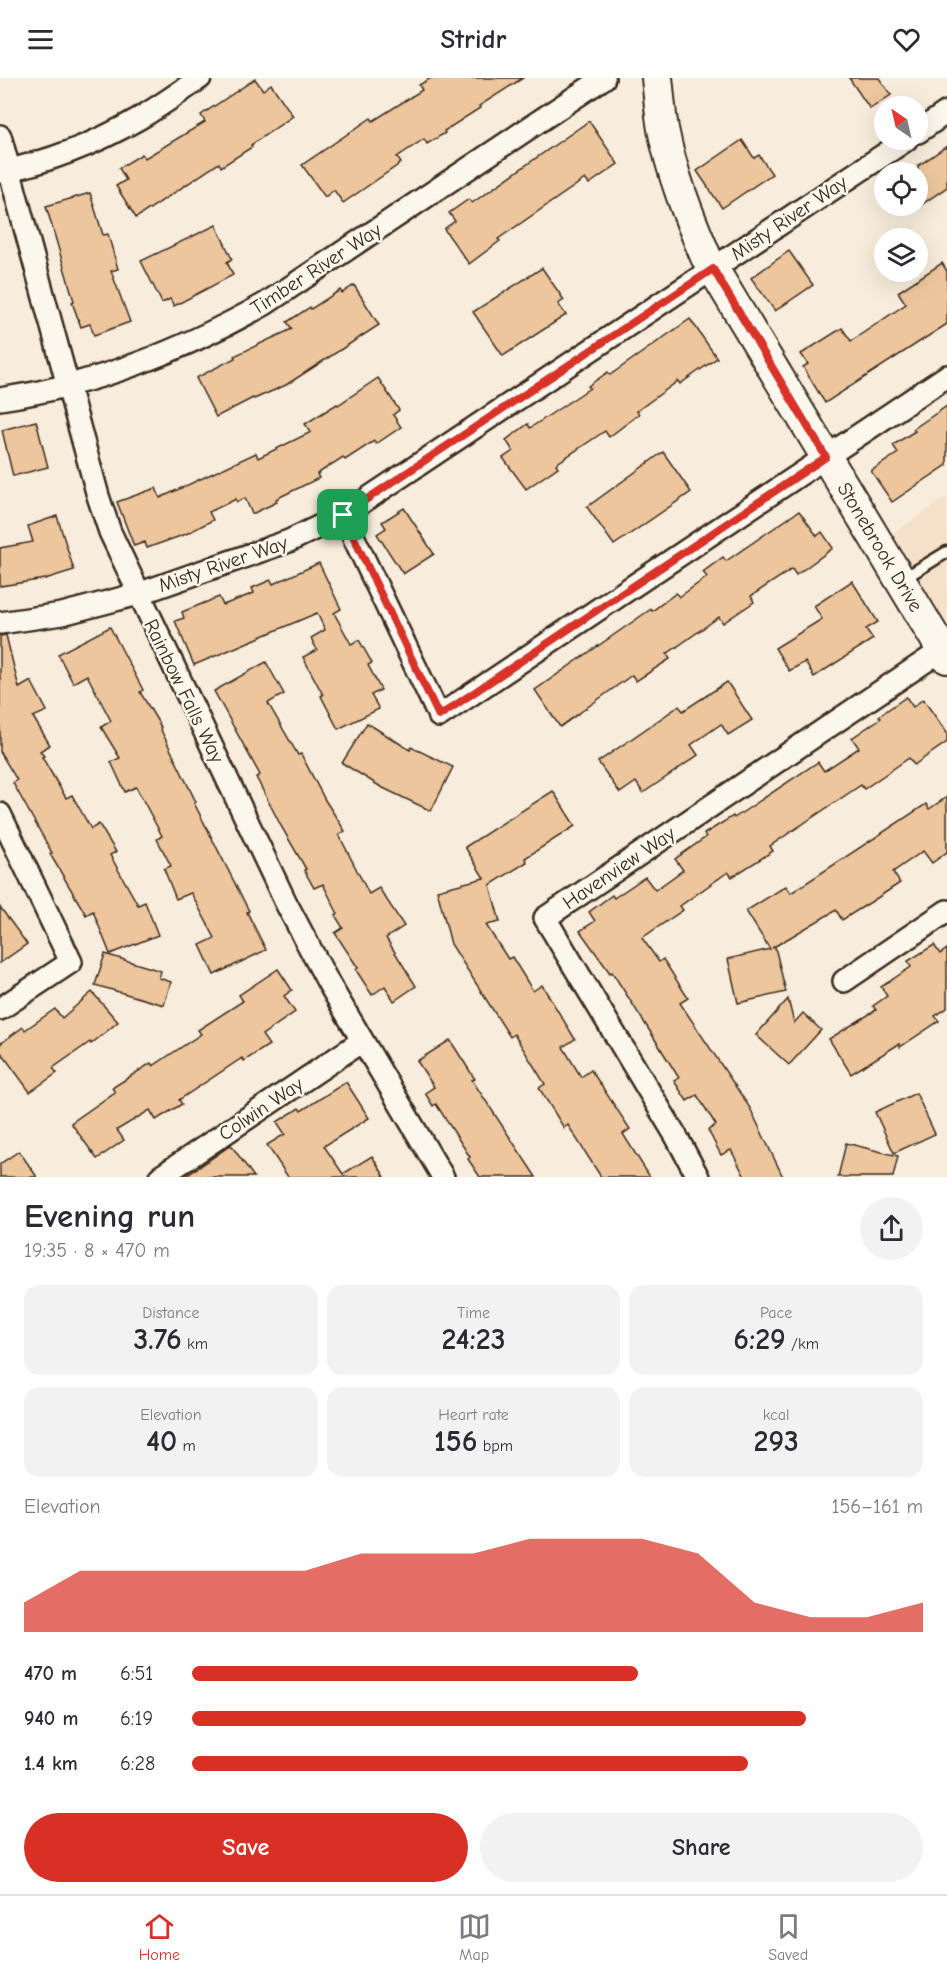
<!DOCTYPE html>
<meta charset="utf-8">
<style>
:root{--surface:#fff;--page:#f2f2f3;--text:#2b2b33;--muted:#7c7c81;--line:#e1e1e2;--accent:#d93025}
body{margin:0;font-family:"Comic Neue",sans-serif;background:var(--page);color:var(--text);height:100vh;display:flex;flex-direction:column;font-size:22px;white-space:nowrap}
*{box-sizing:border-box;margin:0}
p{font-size:20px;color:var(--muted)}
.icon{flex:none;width:33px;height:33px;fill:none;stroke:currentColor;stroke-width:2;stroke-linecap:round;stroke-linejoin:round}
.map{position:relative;height:1099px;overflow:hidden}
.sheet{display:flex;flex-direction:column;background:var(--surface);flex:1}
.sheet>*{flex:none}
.needle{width:39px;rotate:326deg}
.buttons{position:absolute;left:874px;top:18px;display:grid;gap:12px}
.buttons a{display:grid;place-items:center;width:54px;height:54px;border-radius:50%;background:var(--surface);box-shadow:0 6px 24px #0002;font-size:30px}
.pin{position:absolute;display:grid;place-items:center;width:51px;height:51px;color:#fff;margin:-26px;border-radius:12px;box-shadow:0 3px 9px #0006}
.round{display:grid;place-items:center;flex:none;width:63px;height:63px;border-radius:32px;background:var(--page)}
.head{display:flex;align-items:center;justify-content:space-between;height:102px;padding:0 24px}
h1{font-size:33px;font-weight:600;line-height:45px}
.figures{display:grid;grid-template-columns:repeat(3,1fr);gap:9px;height:102px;padding:6px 24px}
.figures div{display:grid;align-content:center;border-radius:15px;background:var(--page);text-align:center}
.figures b{font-size:30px;font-weight:600}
.figures small{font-size:16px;font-weight:400}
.figures p{font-size:16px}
.chart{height:168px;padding:12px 24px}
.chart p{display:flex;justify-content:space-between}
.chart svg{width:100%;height:108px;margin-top:6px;fill:var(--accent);opacity:.7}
.button{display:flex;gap:12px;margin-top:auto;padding:12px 24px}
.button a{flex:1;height:69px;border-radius:36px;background:var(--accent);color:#fff;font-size:24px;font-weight:600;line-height:69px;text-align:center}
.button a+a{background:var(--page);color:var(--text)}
ul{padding:0 24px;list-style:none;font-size:20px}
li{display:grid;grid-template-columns:96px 72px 1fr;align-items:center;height:45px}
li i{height:15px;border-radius:8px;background:var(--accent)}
header{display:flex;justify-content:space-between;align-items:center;height:78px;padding:0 24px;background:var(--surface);font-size:27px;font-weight:600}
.dock{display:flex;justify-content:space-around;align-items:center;height:84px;border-top:2px solid var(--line);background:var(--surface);font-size:16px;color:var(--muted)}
.dock a{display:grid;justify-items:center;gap:3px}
.dock .on{color:var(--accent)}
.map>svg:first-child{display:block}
.built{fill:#f5e1c9}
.building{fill:#edc69d;stroke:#3b2a1e;stroke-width:1.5}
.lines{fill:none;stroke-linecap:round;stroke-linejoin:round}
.lane-casing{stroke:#3b2a1e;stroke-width:15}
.street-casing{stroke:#3b2a1e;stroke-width:26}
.secondary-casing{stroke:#3b2a1e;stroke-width:34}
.lane{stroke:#fbf7ec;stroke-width:10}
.street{stroke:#fbf7ec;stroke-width:21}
.secondary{stroke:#fbf7ec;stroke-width:30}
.route-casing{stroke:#fff;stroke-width:12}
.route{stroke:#d93025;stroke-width:8}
.labels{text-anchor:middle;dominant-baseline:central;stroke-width:5;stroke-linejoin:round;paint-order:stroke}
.street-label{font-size:20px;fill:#3b2a1e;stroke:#fbf7ec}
</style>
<header><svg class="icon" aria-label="menu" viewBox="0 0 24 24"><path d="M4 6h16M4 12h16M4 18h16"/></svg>Stridr<svg class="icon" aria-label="heart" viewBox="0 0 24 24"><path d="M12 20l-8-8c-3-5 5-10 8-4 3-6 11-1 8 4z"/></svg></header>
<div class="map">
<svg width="947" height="1099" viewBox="0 0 947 1099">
<rect width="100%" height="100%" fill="#f8eddc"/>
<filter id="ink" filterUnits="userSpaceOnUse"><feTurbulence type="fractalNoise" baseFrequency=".0167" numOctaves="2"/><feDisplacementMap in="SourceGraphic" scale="12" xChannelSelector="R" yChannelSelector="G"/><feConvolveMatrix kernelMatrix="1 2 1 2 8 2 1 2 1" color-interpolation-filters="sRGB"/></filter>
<g filter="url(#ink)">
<polygon class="built" points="947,419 947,549 890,457"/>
<g class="building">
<polygon points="431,0 523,0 479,28 480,30 444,53 445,55 427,66 424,61 397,79 401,85 343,125 334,112 325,119 302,87 371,40 373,43 422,12 419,7"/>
<polygon points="849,0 879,0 891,17 870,31"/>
<polygon points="255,1 263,12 271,6 293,38 251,67 252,69 221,89 219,85 136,140 116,108 126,102 119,90 142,76 145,80 205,44 201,37"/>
<polygon points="589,43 618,86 589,106 585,101 498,161 500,163 469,186 444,151 455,143 449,135 469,121 472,125"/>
<polygon points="742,62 754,80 759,77 772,96 722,130 697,93"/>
<polygon points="947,68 947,109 918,129 918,88"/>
<polygon points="90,115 103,157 108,156 118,191 111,193 130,244 94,257 90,246 81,249 72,224 74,223 46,128"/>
<polygon points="216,147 232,181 227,184 233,197 174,228 170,221 162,225 141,183"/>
<polygon points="789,173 813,207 775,233 751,200"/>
<polygon points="942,185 947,193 947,246 825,325 803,289 808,286 801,276 842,250 851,263 906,226 898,214"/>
<polygon points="542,190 564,222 558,226 566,237 503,278 473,234"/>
<polygon points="354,207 379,247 286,307 254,321 253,320 216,339 196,300 235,280 234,278 292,251 287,244 310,229 311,231 340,212 342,215"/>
<polygon points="690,241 717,280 680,306 678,303 637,333 639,336 609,359 605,353 556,386 558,389 526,411 503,380 513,373 506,362 528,346 530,350 590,310 588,308 608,294 610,297"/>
<polygon points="378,300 399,332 393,337 401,349 376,366 374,363 345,382 343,379 317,396 319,400 276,421 277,424 252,436 245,420 237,424 236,421 209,434 213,442 186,456 147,470 145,464 134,468 117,424 156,410 160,420 256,375 258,380 311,354 305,346 337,326 338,327"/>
<polygon points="947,328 947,387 892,424 871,393 898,375 893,367 915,353 913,351"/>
<polygon points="36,343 48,389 13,398 2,352"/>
<polygon points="663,374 691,414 614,467 587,429"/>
<polygon points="404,430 434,476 403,496 377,456 386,450 382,444"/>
<polygon points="799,433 817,458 822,454 833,470 796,497 792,491 751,518 754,524 723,545 719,539 667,576 670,581 636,603 632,597 560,649 535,612 651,531 652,533 676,515 679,519 707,499 703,494 723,479 726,483"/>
<polygon points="57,438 74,492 45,501 0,508 0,470 33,464 28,448"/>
<polygon points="319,485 341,531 334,535 351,566 359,562 372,585 368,587 381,612 371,617 379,631 338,651 321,618 323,617 303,579 317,572 311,560 325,552 317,535 194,587 175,543 184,540 182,534 219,519 223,527 254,515 252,510 271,502 273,506"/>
<polygon points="852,503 878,544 866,551 873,561 814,599 805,584 789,593 775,570 822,541 814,528"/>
<polygon points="110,549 143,612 140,614 161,649 160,650 196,724 194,725 249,833 247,834 266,872 214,897 200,867 215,860 191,815 176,821 164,791 171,788 157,761 162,758 136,709 125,714 111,684 120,680 101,649 111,643 87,597 73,605 58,576"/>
<polygon points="6,557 19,610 31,603 47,633 33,639 50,667 40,673 44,678 42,679 66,720 72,717 91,751 99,746 116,774 110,777 138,827 145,824 158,857 110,876 93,833 86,837 50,776 52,775 13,705 17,702 0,674 0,558"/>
<polygon points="266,584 284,616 268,625 298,677 301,676 325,722 345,753 339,757 369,816 379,810 404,848 386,860 416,908 394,923 385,908 372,917 356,892 358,890 335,855 343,850 335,837 338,836 323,806 314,810 304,792 306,791 281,748 256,699 260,697 214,613"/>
<polygon points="727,604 752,642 728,657 721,646 691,667 698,677 671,696 643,715 636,704 620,715 598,684 679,628 683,633"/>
<polygon points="906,619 913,629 923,621 947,655 947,664 914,687 909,680 864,711 861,707 770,768 773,773 732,799 728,794 680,828 683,832 642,860 659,884 663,881 688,920 680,925 750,1030 783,1099 745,1099 731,1072 721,1077 708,1052 716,1047 697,1017 687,1023 674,1003 679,1000 651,955 612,894 610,895 580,853 595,843 589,834 612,817 614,820 645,799 655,812 683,792 675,781 706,759 704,756 733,738 734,740 818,684 824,693 859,670 852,660 881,640 879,638"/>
<polygon points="367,645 410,672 411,669 453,689 431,733 381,709 342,685"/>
<polygon points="553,713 575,748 525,780 527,784 490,807 500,844 486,847 508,881 512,879 533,913 542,907 575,961 563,969 581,999 591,992 630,1051 623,1056 650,1099 601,1099 568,1047 564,1050 539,1010 545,1006 514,956 510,959 451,866 437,812 484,800 465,769"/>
<polygon points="947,719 947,774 932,785 923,773 893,794 900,805 874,822 842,842 836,832 772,870 775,869 786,914 738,925 728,881 770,871 746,833 786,808 791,815 926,726 929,731"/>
<polygon points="0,829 27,866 0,885"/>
<polygon points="934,867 940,876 947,871 947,930 935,938 939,943 900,969 899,966 851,996 829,961 876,932 873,928 887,918 881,909 911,889 908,883"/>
<polygon points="105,876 161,893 159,900 171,904 164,927 95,907"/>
<polygon points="278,891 292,912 284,918 295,934 262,957 269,967 244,983 242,980 179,1022 182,1026 156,1042 150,1032 117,1052 124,1062 97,1081 71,1045 115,1014 112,1010 151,985 153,988 201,956 198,952 243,923 239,917"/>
<polygon points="92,914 118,944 91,966 90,964 53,990 57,995 30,1014 0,973 0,966 23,949 25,952 55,931 62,940"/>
<polygon points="788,921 794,945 803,935 821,952 789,987 756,957"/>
<polygon points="450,962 475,1001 472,1002 536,1099 480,1099 468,1081 470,1079 436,1026 433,1028 425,1015 434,1009 417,983"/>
<polygon points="346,1004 369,1040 324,1068 343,1096 372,1078 385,1099 288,1099 267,1067 285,1056 277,1044 299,1030 301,1033"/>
<polygon points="916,1015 935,1056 894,1075 875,1034"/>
<polygon points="846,1065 898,1078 893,1099 838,1099"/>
<polygon points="231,1067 254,1099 185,1099"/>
<polygon points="19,1073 37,1099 0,1099 0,1086"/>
</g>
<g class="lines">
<defs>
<polyline id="lane" points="901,502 947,474"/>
<g id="street">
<polyline points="918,54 947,34"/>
<polyline points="0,58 98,418 110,454 286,825 329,906 443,1099"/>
<path d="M0 94C48 84 95 66 138 41 159 29 180 14 200 0"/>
<path d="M0 321C96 307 181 273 265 226L604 0"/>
<polyline points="343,437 439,638 947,298"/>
<polyline points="0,545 62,536 138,516 289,463 343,437 906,62"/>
<polyline points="0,736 71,884 0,931"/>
<polyline points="844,903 947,833"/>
<polyline points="160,1099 362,963"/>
<polyline points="698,1099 676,1058 545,840 942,572"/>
</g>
<path id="secondary" d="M657 0C659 17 660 34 663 51 672 96 688 137 706 179L947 580"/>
</defs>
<use href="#lane" class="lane-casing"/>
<use href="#street" class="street-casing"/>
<use href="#secondary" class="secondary-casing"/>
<use href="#lane" class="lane"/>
<use href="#street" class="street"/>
<use href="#secondary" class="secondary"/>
</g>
</g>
<g class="lines" filter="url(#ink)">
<defs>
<polygon id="route" points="713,191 826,379 439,638 343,437"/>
</defs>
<use href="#route" class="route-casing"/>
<use href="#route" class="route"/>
</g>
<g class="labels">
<g class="street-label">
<text transform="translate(789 140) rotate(-34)">Misty River Way</text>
<text transform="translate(316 191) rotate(-33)">Timber River Way</text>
<text transform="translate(880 469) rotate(59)">Stonebrook Drive</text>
<text transform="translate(223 486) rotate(-19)">Misty River Way</text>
<text transform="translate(184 613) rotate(64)">Rainbow Falls Way</text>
<text transform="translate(619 790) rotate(-34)">Havenview Way</text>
<text transform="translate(261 1031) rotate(-34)">Colwin Way</text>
</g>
</g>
</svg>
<div class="buttons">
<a><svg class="needle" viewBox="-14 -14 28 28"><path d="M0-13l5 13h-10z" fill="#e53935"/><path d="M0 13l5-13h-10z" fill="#7c7c81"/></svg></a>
<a><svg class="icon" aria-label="locate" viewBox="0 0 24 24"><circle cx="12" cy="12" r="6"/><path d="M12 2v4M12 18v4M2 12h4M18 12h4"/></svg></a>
<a><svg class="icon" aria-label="layers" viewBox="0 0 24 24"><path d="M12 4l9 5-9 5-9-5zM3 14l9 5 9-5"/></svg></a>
</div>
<div class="pin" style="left:343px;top:437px;background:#1e9e55"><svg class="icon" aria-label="arrive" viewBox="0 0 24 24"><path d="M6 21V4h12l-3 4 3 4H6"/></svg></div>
</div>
<section class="sheet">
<div class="head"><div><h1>Evening run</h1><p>19:35 · 8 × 470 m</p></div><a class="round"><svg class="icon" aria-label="share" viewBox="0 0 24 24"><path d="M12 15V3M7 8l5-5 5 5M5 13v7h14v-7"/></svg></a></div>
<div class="figures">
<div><p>Distance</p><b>3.76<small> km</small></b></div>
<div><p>Time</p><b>24:23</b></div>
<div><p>Pace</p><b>6:29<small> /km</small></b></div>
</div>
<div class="figures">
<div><p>Elevation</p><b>40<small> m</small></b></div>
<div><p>Heart rate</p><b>156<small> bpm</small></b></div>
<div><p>kcal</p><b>293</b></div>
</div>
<div class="chart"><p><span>Elevation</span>156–161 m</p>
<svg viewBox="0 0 160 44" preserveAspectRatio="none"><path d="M0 44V32L10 19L20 19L30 19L40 19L50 19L60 12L70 12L80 12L90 6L100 6L110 6L120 12L130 32L140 38L150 38L160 32V44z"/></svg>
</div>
<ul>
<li><b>470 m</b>6:51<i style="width:61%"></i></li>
<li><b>940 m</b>6:19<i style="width:84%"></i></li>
<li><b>1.4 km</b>6:28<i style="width:76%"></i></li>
</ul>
<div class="button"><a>Save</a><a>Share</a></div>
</section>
<nav class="dock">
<a class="on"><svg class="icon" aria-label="home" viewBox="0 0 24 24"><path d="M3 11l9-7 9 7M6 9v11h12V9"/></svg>Home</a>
<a><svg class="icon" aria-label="map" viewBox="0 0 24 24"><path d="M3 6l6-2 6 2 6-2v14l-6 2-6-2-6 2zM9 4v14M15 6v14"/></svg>Map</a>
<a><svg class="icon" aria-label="saved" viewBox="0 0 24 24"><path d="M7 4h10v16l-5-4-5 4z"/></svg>Saved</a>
</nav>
